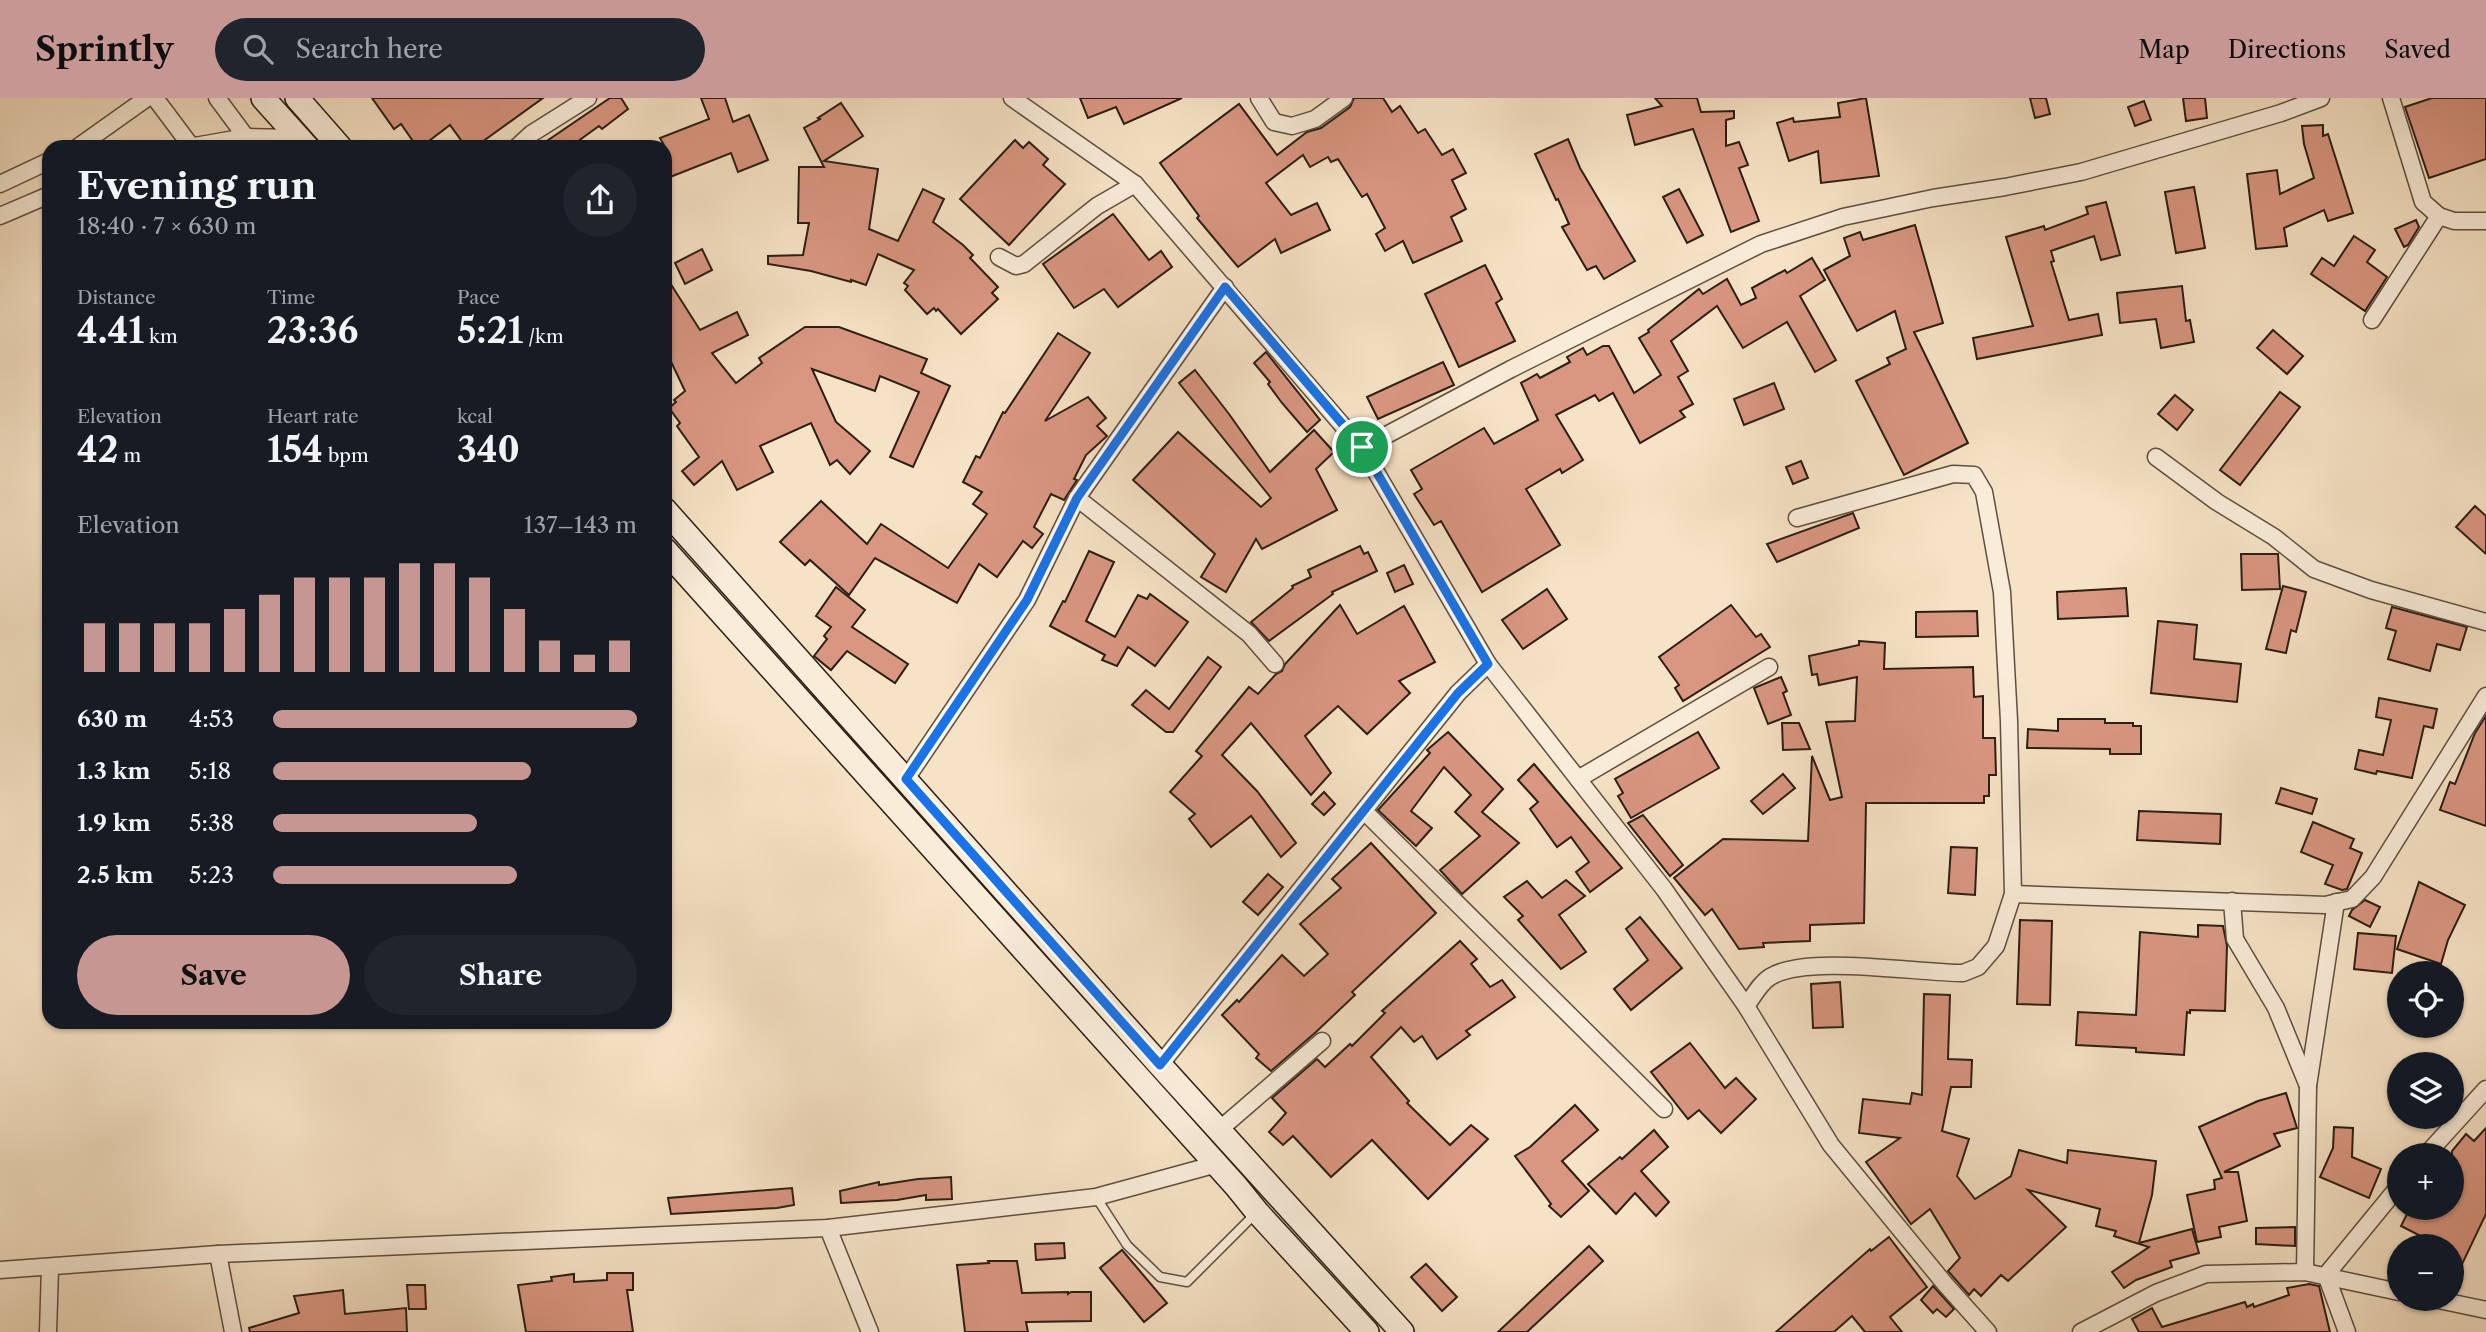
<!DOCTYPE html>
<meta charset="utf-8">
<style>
:root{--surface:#171b24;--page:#20242c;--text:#f1f3f6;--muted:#9ea1a6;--accent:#c59692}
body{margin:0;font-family:"Libre Caslon Text",serif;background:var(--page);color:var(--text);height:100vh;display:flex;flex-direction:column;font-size:26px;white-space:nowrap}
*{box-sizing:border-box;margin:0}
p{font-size:23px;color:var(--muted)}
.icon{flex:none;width:38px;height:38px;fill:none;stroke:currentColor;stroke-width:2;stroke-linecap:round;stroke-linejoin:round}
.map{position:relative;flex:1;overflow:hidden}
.side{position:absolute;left:42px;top:42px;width:630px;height:889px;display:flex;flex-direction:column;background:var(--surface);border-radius:21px;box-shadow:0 2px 5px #0004}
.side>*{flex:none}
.buttons{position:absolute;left:2387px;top:863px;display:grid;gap:14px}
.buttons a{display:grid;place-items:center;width:77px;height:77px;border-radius:50%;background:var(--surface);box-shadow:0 2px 5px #0004;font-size:35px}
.pin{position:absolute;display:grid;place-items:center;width:60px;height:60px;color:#fff;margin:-30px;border:4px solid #fff;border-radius:50%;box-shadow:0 2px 7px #0007}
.round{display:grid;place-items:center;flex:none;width:74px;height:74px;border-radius:37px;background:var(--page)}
.headline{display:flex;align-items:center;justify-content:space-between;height:119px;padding:0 35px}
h1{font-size:38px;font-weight:700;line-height:52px}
.metrics{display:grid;grid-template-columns:repeat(3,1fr);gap:10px;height:119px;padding:7px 35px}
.metrics div{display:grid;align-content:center}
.metrics b{font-size:35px;font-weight:700}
.metrics small{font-size:19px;font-weight:400}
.metrics p{font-size:19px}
.chart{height:196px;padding:14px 35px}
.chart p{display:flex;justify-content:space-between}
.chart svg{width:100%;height:126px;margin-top:7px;stroke:var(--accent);stroke-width:6}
.cta{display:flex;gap:14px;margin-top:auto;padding:14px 35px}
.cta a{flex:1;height:80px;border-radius:42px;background:var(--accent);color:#111;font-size:28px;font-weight:700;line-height:80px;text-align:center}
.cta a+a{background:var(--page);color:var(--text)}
ul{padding:0 35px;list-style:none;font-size:23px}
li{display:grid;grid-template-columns:112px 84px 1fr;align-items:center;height:52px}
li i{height:18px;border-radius:9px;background:var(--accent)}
header{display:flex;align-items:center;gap:42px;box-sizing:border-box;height:98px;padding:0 35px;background:var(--accent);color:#111}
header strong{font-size:33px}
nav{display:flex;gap:38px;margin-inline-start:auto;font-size:24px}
.search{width:490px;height:63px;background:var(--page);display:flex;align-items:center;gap:18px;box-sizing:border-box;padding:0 24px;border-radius:38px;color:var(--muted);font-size:26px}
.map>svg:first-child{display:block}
.building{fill:#d99681;stroke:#2b1e13;stroke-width:2}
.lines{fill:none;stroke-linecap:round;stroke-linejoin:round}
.lane-casing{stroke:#5e4f40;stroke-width:11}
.street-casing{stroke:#5e4f40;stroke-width:19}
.secondary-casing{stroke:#2b1e13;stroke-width:26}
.lane{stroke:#f9ecd9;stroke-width:8}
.street{stroke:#f9ecd9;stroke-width:16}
.secondary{stroke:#f9ecd9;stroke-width:23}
.route-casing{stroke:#fff;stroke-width:14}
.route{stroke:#1a73e8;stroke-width:9}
</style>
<header>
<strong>Sprintly</strong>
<div class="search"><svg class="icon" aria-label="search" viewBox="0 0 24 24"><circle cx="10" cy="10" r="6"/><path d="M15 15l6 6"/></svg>Search here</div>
<nav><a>Map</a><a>Directions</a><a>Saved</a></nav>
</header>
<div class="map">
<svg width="2486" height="1234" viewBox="0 0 2486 1234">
<rect width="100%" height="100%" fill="#f6e2c5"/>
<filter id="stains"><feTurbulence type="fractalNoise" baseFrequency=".00286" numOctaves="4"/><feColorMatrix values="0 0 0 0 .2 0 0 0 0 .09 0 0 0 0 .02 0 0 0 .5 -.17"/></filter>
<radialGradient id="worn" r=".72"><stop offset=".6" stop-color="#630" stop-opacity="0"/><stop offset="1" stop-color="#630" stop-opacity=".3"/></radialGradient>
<g class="building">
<polygon points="372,0 543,0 475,49 466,49 450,27 421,49 417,49 401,26 394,31"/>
<polygon points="610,0 621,0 628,11 602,31 599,28 570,49 538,49"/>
<polygon points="701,0 725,0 733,24 749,17 768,62 738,74 731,55 665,81 665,49 660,40 709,21"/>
<polygon points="1080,0 1182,0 1124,26 1116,9 1088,20"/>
<polygon points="1354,0 1383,0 1392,14 1400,8 1418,35 1425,31 1442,57 1453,51 1466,75 1452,82 1466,111 1451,119 1462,143 1413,165 1403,143 1385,153 1376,136 1385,130 1367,96 1362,99 1338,61 1331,64 1328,59 1310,69 1303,57 1266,85 1291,117 1317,105 1330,132 1281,155 1275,141 1238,169 1197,120 1199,118 1160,65 1239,6 1277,57 1307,34 1321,30 1350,9"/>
<polygon points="1655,0 1697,0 1701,14 1734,13 1734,20 1726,22 1726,48 1739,44 1748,67 1739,70 1759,123 1731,134 1693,31 1635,47 1627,17 1662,8"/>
<polygon points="1866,0 1879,78 1821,85 1818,53 1789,63 1777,25 1793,20 1794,24 1840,19 1838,5"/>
<polygon points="2030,0 2046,0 2050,16 2035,20"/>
<polygon points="2183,0 2205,0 2207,20 2186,23"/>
<polygon points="2432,0 2486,0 2486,61 2429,80 2405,9"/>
<polygon points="2144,3 2151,22 2135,28 2128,9"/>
<polygon points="841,5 863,38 824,63 878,71 869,131 898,143 923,91 944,101 933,124 963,147 973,157 970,160 998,189 992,195 998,201 961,236 938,211 936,213 934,210 927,216 905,192 908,188 904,185 914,172 878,156 866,187 851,182 851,184 811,173 768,166 768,158 803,157 809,125 798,125 799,69 824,69 804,30 820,21 818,20"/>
<polygon points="2323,27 2323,38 2328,36 2353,115 2328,123 2324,112 2284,130 2287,148 2256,151 2247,76 2277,72 2280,96 2314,80 2304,46 2302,28"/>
<polygon points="1568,41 1580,70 1635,163 1604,181 1596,168 1587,172 1562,129 1569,126 1558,101 1556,102 1535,56"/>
<polygon points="1015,42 1023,50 1029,44 1048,61 1043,67 1065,86 1009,147 960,101"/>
<polygon points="2194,89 2205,150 2176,155 2165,94"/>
<polygon points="1679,91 1703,137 1687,145 1663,99"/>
<polygon points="2106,104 2120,157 2101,162 2094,138 2051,153 2054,163 2051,164 2069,222 2098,216 2102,237 1977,261 1973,240 2033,228 2006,139 2044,128 2045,132 2088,116 2086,109"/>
<polygon points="1113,116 1149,162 1161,153 1172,169 1118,209 1104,191 1074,210 1043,166"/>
<polygon points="2416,122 2419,129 2408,147 2404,149 2395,131"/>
<polygon points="1915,127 1943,225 1914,234 1968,345 1904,377 1856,283 1890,266 1887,260 1906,251 1895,213 1857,233 1824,172 1850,158 1844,140 1860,134 1863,142"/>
<polygon points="2354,138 2375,152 2367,164 2387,179 2365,213 2311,176 2322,160 2334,168"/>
<polygon points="702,151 712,172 685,186 675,165"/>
<polygon points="1812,160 1825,182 1800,198 1836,262 1815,274 1787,224 1743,250 1717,208 1671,243 1688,273 1678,279 1693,306 1680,313 1685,319 1640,345 1613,295 1599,303 1595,297 1556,317 1583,362 1562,375 1560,371 1526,391 1560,447 1482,494 1441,423 1434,427 1414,396 1422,391 1411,372 1484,330 1494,346 1538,322 1521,285 1537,276 1540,280 1570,264 1567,259 1583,250 1587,257 1603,248 1609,248 1634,295 1661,277 1639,240 1649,234 1648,232 1699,191 1703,196 1727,181 1741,207 1756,200 1752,190 1785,172 1787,175"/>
<polygon points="1485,167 1502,201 1496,205 1515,243 1459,269 1425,196"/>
<polygon points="665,177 700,232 737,214 748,237 712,255 736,285 762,265 759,260 805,229 839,229 927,261 921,275 950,288 913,369 890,359 919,294 880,278 875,293 812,271 836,324 870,353 850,376 837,362 830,367 811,325 760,348 773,374 737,392 722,363 694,387 682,373 699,359 677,328 680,325 669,310 676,304 674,302 685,293 665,251"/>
<polygon points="2182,188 2186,223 2190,222 2194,244 2161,250 2156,221 2120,225 2117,195"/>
<polygon points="2273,232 2303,258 2287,276 2257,250"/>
<polygon points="1058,235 1090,255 1045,323 1088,299 1106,320 1097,328 1107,338 1086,357 1074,381 1077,382 1064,402 1051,396 1034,429 1043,436 1032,450 1023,443 997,479 979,466 957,505 875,460 849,497 810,462 805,467 780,444 821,403 867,446 881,426 948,470 987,416 973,406 982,394 963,384 976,358 980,360 1003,314 1005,315"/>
<polygon points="1266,254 1320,322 1307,334 1282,305 1268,286 1270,284 1254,265"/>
<polygon points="1443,264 1454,287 1378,321 1367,299"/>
<polygon points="1195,272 1229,316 1270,374 1314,332 1334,354 1316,371 1337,412 1262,451 1256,441 1226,494 1201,479 1215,456 1133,382 1178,334 1261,409 1271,400 1179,285"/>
<polygon points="1774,285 1784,311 1744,327 1734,301"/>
<polygon points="2280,294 2300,309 2240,387 2220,372"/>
<polygon points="2175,297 2193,312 2177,332 2158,316"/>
<polygon points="1801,363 1808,380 1793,386 1786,369"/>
<polygon points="2475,408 2486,418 2486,456 2456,429"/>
<polygon points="1853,415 1859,430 1777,464 1767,446"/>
<polygon points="1360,448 1364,456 1368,454 1377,473 1332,494 1333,496 1269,543 1251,524 1293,490 1292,488 1311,479 1308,472"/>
<polygon points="1089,453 1114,464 1086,523 1115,539 1138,497 1147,501 1150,496 1188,524 1155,568 1128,549 1117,568 1102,562 1105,557 1050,528 1063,503 1065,504"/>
<polygon points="2241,456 2278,456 2280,491 2242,492"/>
<polygon points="1404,467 1413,486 1395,494 1387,475"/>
<polygon points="2283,488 2306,494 2296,534 2291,532 2286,555 2266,551"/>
<polygon points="836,489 865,512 852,529 908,566 895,585 847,553 831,572 814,558 827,541 824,538 831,529 816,518"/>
<polygon points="2126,490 2128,518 2058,521 2057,494"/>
<polygon points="1547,491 1567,521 1523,551 1502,522"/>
<polygon points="1340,507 1357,536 1404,508 1435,564 1399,583 1410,595 1367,636 1338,608 1305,638 1331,675 1311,697 1251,625 1222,657 1257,693 1296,745 1281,759 1251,718 1211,749 1189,721 1195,716 1170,694 1202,658 1196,653 1249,589 1258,596 1276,576 1282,573 1285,566"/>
<polygon points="1731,507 1756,539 1761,536 1770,549 1683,603 1675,590 1679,587 1659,559"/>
<polygon points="2392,509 2467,529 2460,552 2437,546 2430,573 2388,561 2396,533 2386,530"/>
<polygon points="1977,513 1978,538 1916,539 1916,514"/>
<polygon points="2158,523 2197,527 2194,561 2241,566 2237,604 2151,595"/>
<polygon points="1859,543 1885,545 1884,571 1973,569 1974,599 1983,598 1983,640 1995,640 1996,677 1989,677 1989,698 1984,698 1984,705 1866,705 1864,825 1810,827 1810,843 1763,845 1764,849 1739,851 1712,811 1705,817 1674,780 1723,741 1808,743 1812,658 1830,702 1842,699 1826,624 1855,623 1857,579 1819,587 1817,576 1812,577 1809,558 1859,547"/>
<polygon points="1208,559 1221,569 1173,634 1166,634 1132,607 1146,592 1169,611"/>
<polygon points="1781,579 1787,593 1783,595 1791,617 1768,626 1754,590"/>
<polygon points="2379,600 2437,611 2433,630 2424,628 2412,680 2377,673 2376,676 2355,671 2359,652 2383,657 2391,622 2376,619"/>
<polygon points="2486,618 2486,728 2440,712 2450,684 2455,686 2475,635"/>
<polygon points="2058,621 2105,621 2105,625 2133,625 2133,628 2141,628 2141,656 2110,656 2110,651 2027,650 2028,631 2058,633"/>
<polygon points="1782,625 1799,625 1810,651 1783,652"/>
<polygon points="1448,634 1503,691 1482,714 1519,745 1462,796 1440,772 1480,738 1455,714 1471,697 1444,669 1411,713 1432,730 1416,748 1378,712 1430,655 1427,652"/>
<polygon points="1698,634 1719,670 1631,720 1618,698 1623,695 1615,681"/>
<polygon points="1534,666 1622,770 1590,794 1576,774 1589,764 1571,739 1557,749 1530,711 1538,704 1518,682"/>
<polygon points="1783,676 1795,690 1763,716 1751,703"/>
<polygon points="2281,690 2317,701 2312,716 2276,705"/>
<polygon points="1324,694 1335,706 1324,717 1312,706"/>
<polygon points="2139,713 2221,716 2220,746 2137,742"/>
<polygon points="1643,717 1683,767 1670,778 1628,725"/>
<polygon points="2313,724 2354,741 2350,750 2362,755 2347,791 2342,792 2325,786 2333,767 2301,754"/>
<polygon points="1371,745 1436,815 1352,894 1355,897 1316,934 1271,973 1256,960 1259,956 1222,917 1237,902 1239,904 1282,857 1304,878 1328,856 1300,826 1341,790 1332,781"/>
<polygon points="1951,749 1977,750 1975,797 1948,795"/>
<polygon points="1268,776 1283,789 1258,817 1243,804"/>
<polygon points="1566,782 1585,798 1559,817 1586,854 1561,871 1518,822 1523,818 1504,799 1527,783 1542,800"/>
<polygon points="2419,784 2465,807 2448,842 2441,866 2397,851"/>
<polygon points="2365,802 2380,809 2370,829 2349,818 2352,812"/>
<polygon points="1640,819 1682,870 1631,912 1614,891 1648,862 1626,831"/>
<polygon points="2020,822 2052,823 2050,907 2017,906"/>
<polygon points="2198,827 2223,828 2227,848 2225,913 2190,912 2190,915 2187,914 2184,957 2136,954 2136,950 2076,947 2078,914 2136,917 2140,834 2198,839"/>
<polygon points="2358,835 2396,838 2392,875 2354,871"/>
<polygon points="1460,843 1477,861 1471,866 1490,889 1502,882 1515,899 1466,933 1470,937 1437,961 1422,938 1414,944 1401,929 1371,959 1409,1003 1407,1005 1450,1047 1471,1027 1488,1041 1428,1101 1372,1042 1331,1079 1293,1038 1283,1047 1269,1034 1286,1015 1272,1000 1317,961 1325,969 1350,946 1352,948 1385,915 1382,913"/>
<polygon points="1840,884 1843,929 1813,930 1811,886"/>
<polygon points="1924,896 1950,897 1948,961 1972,962 1971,989 1951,989 1942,1033 1969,1041 1957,1078 1975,1101 2011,1078 2019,1052 2067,1065 2068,1052 2156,1063 2152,1097 2139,1145 2192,1131 2199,1155 2170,1163 2172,1169 2136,1182 2124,1190 2112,1174 2149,1149 2114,1138 2116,1133 2096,1128 2100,1111 2028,1092 2066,1129 2008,1183 2001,1177 1981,1198 1974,1191 1969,1197 1948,1173 1960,1160 1930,1111 1911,1126 1866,1064 1900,1040 1859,1035 1863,1001 1910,1006 1912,995 1922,997"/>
<polygon points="1690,945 1725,990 1736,980 1756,1001 1721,1035 1699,1012 1688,1021 1651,974"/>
<polygon points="2286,995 2297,1030 2274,1036 2280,1048 2224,1074 2238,1074 2247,1123 2219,1129 2221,1139 2197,1144 2187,1097 2215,1091 2214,1082 2222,1080 2199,1029 2258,1003"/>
<polygon points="1575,1007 1598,1032 1562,1063 1589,1093 1561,1119 1549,1108 1551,1106 1515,1058 1530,1049"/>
<polygon points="2334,1029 2353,1030 2352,1059 2381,1071 2369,1100 2320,1079 2333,1050"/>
<polygon points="2486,1030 2486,1116 2452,1187 2452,1148 2440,1148 2401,1128 2410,1110 2452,1110 2452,1053 2466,1036 2474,1043"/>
<polygon points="1654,1032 1668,1049 1641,1073 1669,1104 1656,1118 1635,1095 1616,1116 1588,1086 1620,1059 1622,1061"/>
<polygon points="951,1079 952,1101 926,1102 926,1097 897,1102 841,1105 840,1093 879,1084 879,1087 918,1081"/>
<polygon points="792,1090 794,1107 777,1110 671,1116 668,1100"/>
<polygon points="2295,1129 2295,1148 2256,1146 2256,1130"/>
<polygon points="1889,1139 1927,1189 1890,1219 1902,1234 1865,1234 1852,1218 1834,1234 1776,1234 1870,1151 1871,1153"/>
<polygon points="1064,1145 1065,1160 1036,1162 1035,1146"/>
<polygon points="1589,1148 1603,1163 1527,1234 1498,1234"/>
<polygon points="1122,1152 1167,1205 1144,1224 1100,1170"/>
<polygon points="988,1163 1017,1163 1022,1195 1068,1194 1068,1196 1071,1194 1091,1194 1091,1223 1026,1224 1028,1234 965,1234 957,1167 989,1165"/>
<polygon points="1426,1166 1457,1199 1442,1213 1411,1179"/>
<polygon points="607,1175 633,1175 633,1192 627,1192 633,1234 526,1234 518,1187 552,1183 551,1179 574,1176 574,1184 607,1182"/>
<polygon points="2309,1186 2319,1188 2330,1234 2139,1234 2132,1221 2152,1210 2162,1229 2245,1204 2247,1209 2253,1206 2254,1209 2289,1197 2287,1190"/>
<polygon points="407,1187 425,1187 426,1211 409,1211"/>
<polygon points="1933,1188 1954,1211 1946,1219 1937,1211 1933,1215 1921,1202"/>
<polygon points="343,1192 345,1216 406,1210 407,1234 250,1234 249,1230 299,1215 294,1198"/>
</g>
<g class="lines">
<defs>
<polyline id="lane" points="1096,1099 1127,1147 1160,1179 1187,1184 1255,1116"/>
<g id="street">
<polyline points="155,0 191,48"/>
<polyline points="217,0 246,39"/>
<polyline points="1012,0 1135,86 1362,350 1488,566 1664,791 1746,908 1831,1047 1945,1186 1988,1234"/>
<polyline points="1259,0 1274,24 1292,28 1315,21 1344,0"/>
<polyline points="2391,0 2423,104 2439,118 2454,123 2486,123"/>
<polyline points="78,49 147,0"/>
<polyline points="189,49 246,39 299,40"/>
<polyline points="517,49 531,36 588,0"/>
<polyline points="0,86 49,63"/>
<polyline points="0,118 49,97"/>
<polyline points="999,159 1016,168 1024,166 1097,108 1135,86"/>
<polyline points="2372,222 2439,118"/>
<polyline points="1362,350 1511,271 1761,146 1843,119 1933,100 2005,89 2081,74 2281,15 2321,0"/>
<polyline points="2156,359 2217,404 2274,439 2314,471 2371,492 2486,524"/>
<polyline points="1077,400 1249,536 1275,566"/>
<polyline points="906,681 1027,502 1077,400 1225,189"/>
<polyline points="1578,681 1769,569"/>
<polyline points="1364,713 1664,1011"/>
<polyline points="2013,796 2325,807 2352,801 2373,779 2486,598"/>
<polyline points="2232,803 2235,841 2276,910 2308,988"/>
<path d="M1746 908C1753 899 1760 885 1770 879 1806 856 1916 875 1963 875L1978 869 1996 848 2013 796 2009 623 2002 494 1984 394 1974 377 1953 376 1797 420"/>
<polyline points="1160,967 1458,595 1488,566"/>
<polyline points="1219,1032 1322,943"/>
<polyline points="2426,1057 2486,991"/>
<polyline points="828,1130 870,1234"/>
<polyline points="218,1156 233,1234"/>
<polyline points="0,1172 218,1156 828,1130 1096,1099 1217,1066"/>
<polyline points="2305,1174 2308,988 2336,804"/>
<polyline points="2429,1200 2486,1212"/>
<polyline points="48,1234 50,1170"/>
<polyline points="2081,1234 2156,1195 2206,1176 2305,1174 2399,1194"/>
<polyline points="2347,1234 2326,1177 2399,1088"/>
</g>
<g id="secondary">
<polyline points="263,0 307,49"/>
<polyline points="297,0 340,49"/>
<polyline points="665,412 1160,967 1402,1234"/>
<polyline points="665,452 1236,1088 1257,1114 1367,1234"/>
</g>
</defs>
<use href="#lane" class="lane-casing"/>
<use href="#street" class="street-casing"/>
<use href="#secondary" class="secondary-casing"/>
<use href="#lane" class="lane"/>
<use href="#street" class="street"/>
<use href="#secondary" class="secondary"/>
</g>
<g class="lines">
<defs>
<polygon id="route" points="1225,189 1362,349 1488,566 1458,595 1160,967 906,681 1027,502 1077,400"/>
</defs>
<use href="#route" class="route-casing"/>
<use href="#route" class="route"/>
</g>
<rect width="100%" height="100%" filter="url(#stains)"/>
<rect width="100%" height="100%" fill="url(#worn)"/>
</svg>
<div class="buttons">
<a><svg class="icon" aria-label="locate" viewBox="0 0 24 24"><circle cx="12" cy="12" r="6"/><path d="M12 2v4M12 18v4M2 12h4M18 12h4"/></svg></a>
<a><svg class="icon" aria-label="layers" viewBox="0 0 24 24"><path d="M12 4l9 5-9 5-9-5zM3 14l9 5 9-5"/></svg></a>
<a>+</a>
<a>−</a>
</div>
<div class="pin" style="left:1362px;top:349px;background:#1e9e55"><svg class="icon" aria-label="arrive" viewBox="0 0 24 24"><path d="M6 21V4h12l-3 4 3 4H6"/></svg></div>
<section class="side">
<div class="headline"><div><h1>Evening run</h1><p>18:40 · 7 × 630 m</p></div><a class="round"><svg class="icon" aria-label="share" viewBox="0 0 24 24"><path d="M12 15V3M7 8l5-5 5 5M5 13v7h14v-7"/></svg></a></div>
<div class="metrics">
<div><p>Distance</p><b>4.41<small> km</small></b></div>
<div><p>Time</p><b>23:36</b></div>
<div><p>Pace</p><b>5:21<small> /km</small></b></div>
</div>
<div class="metrics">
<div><p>Elevation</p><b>42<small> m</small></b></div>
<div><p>Heart rate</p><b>154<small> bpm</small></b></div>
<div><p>kcal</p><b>340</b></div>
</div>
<div class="chart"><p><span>Elevation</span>137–143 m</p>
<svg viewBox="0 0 160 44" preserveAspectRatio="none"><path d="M5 44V27M15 44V27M25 44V27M35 44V27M45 44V22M55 44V17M65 44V11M75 44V11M85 44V11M95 44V6M105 44V6M115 44V11M125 44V22M135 44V33M145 44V38M155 44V33"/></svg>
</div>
<ul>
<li><b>630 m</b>4:53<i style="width:100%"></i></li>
<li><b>1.3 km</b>5:18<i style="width:71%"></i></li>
<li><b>1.9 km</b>5:38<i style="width:56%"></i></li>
<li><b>2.5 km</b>5:23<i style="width:67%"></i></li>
</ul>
<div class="cta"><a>Save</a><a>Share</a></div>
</section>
</div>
